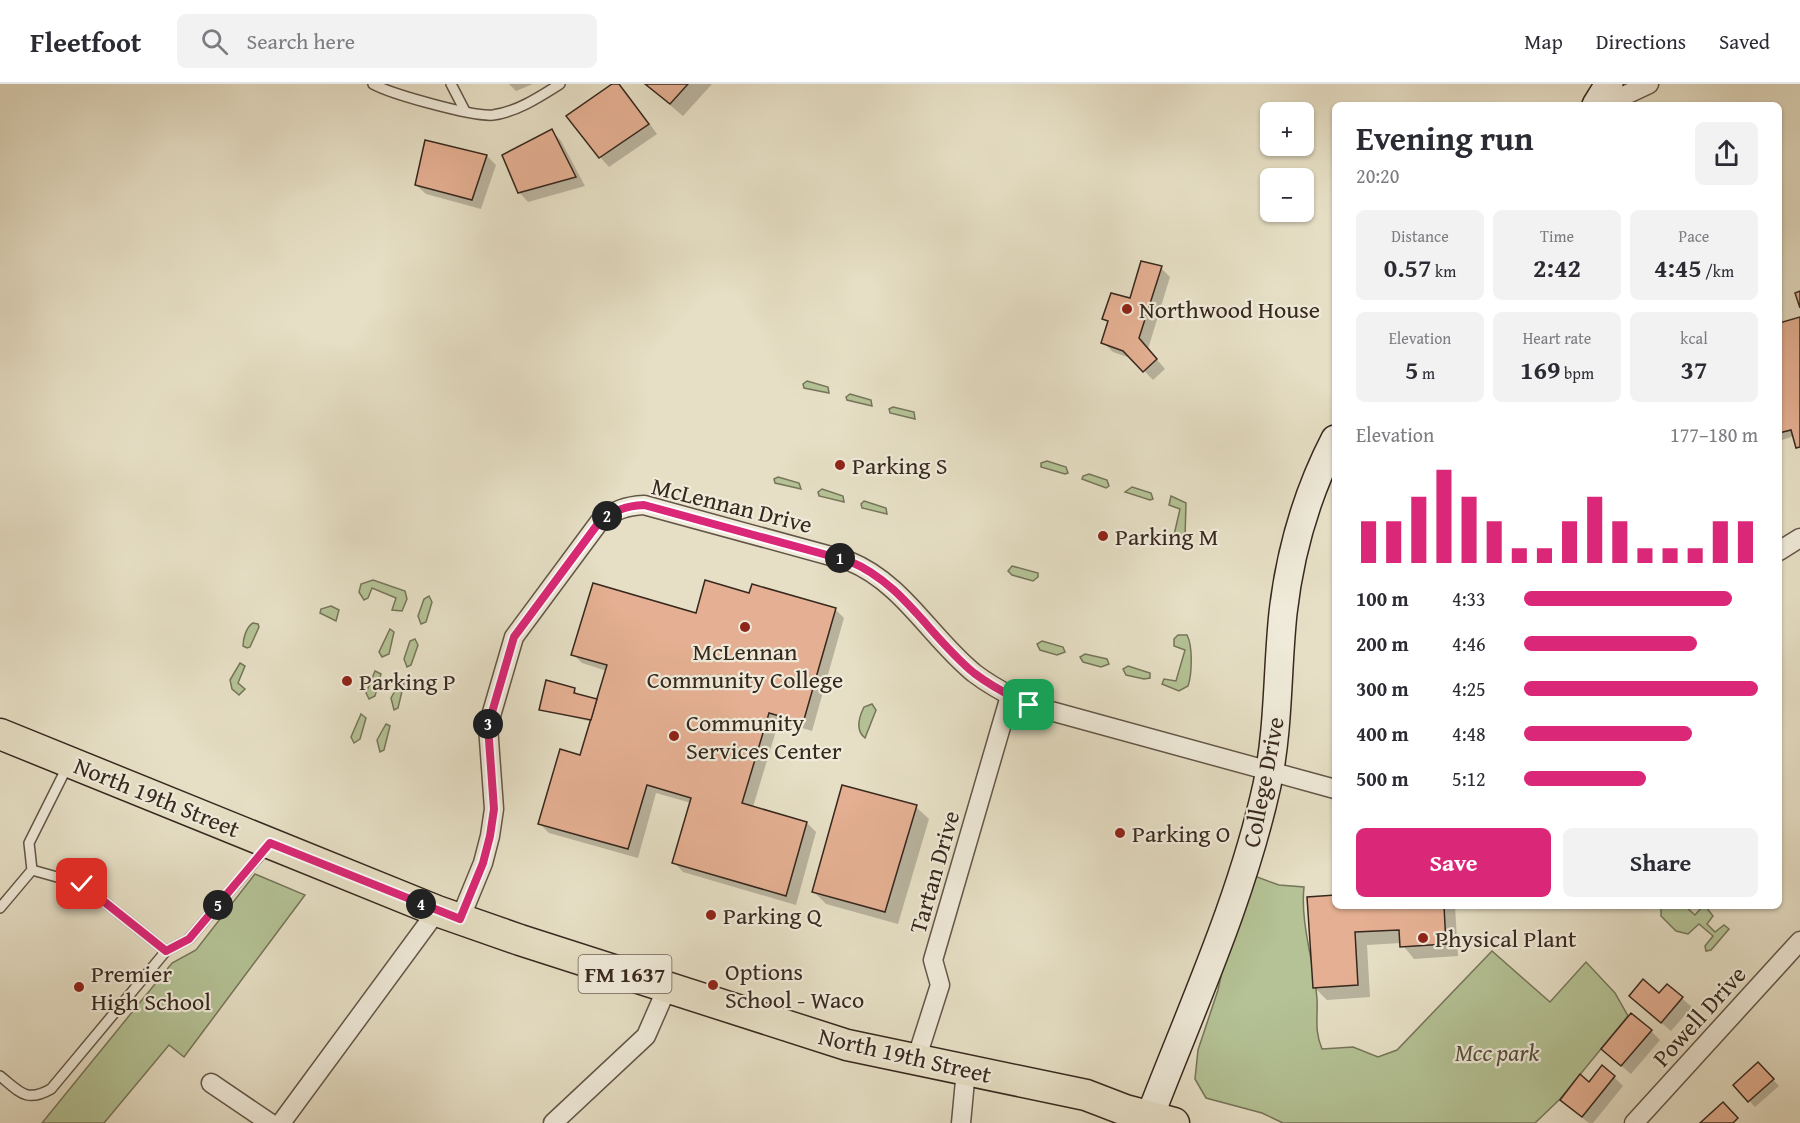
<!DOCTYPE html>
<meta charset="utf-8">
<style>
:root{--surface:#fff;--page:#f2f2f3;--text:#2b2b33;--muted:#7c7c81;--line:#e1e1e2;--accent:#db2777}
body{margin:0;font-family:"Gentium Book Plus",serif;background:var(--page);color:var(--text);height:100vh;display:flex;flex-direction:column;font-size:22px;white-space:nowrap}
*{box-sizing:border-box;margin:0}
p{font-size:20px;color:var(--muted)}
.icon{flex:none;width:33px;height:33px;fill:none;stroke:currentColor;stroke-width:2;stroke-linecap:round;stroke-linejoin:round}
.map{position:relative;flex:1;overflow:hidden}
.sheet{position:absolute;left:1332px;top:18px;width:450px;height:807px;display:flex;flex-direction:column;background:var(--surface);border-radius:9px;box-shadow:0 2px 4px #0004}
.sheet>*{flex:none}
.buttons{position:absolute;left:1260px;top:18px;display:grid;gap:12px}
.buttons a{display:grid;place-items:center;width:54px;height:54px;border-radius:9px;background:var(--surface);box-shadow:0 2px 4px #0004;font-size:30px}
.pin{position:absolute;display:grid;place-items:center;width:51px;height:51px;color:#fff;margin:-26px;border-radius:12px;box-shadow:0 3px 9px #0006}
.km{position:absolute;width:30px;height:30px;margin:-15px;border-radius:50%;background:#222;color:#fff;font-size:16px;line-height:30px;text-align:center}
.round{display:grid;place-items:center;flex:none;width:63px;height:63px;border-radius:9px;background:var(--page)}
.summary{display:flex;align-items:center;justify-content:space-between;height:102px;padding:0 24px}
h1{font-size:33px;font-weight:600;line-height:45px}
.stats{display:grid;grid-template-columns:repeat(3,1fr);gap:9px;height:102px;padding:6px 24px}
.stats div{display:grid;align-content:center;border-radius:9px;background:var(--page);text-align:center}
.stats b{font-size:26px;font-weight:600}
.stats small{font-size:16px;font-weight:400}
.stats p{font-size:16px}
.chart{height:168px;padding:12px 24px}
.chart p{display:flex;justify-content:space-between}
.chart svg{width:100%;height:108px;margin-top:6px;stroke:var(--accent);stroke-width:6}
.action{display:flex;gap:12px;margin-top:auto;padding:12px 24px}
.action a{flex:1;height:69px;border-radius:9px;background:var(--accent);color:#fff;font-size:24px;font-weight:600;line-height:69px;text-align:center}
.action a+a{background:var(--page);color:var(--text)}
ul{padding:0 24px;list-style:none;font-size:20px}
li{display:grid;grid-template-columns:96px 72px 1fr;align-items:center;height:45px}
li i{height:15px;border-radius:8px;background:var(--accent)}
header{display:flex;align-items:center;gap:36px;box-sizing:border-box;height:84px;padding:0 30px;background:var(--surface);border-bottom:2px solid var(--line)}
header strong{font-size:28px}
nav{display:flex;gap:33px;margin-inline-start:auto;font-size:21px}
.search{width:420px;height:54px;background:var(--page);display:flex;align-items:center;gap:15px;box-sizing:border-box;padding:0 21px;border-radius:9px;color:var(--muted);font-size:22px}
.map>svg:first-child{display:block}
.green{fill:#b4c295;stroke:#76755a;stroke-width:1.5}
.shadow{fill:#0003}
.building{fill:#e4af92;stroke:#37281e;stroke-width:1.5}
.lines{fill:none;stroke-linecap:round;stroke-linejoin:round}
.lane-casing{stroke:#635648;stroke-width:12}
.street-casing{stroke:#635648;stroke-width:21}
.secondary-casing{stroke:#37281e;stroke-width:30}
.primary-casing{stroke:#37281e;stroke-width:33}
.lane{stroke:#efead9;stroke-width:9}
.street{stroke:#efead9;stroke-width:18}
.secondary{stroke:#efead9;stroke-width:27}
.primary{stroke:#e6dfc5;stroke-width:30}
.route-casing{stroke:#fff;stroke-width:12}
.route{stroke:#db2777;stroke-width:8}
.poi-dot{fill:#8f2418;stroke:#efead9;stroke-width:2}
.labels{text-anchor:middle;dominant-baseline:central;stroke-width:4.5;stroke-linejoin:round;paint-order:stroke}
.shield{fill:#efead9;stroke:#6e6256;stroke-width:1.5}
.shield-label{font-size:22px;font-weight:bold;fill:#37281e}
.poi-label{font-size:24px;fill:#37281e;stroke:#efead9;text-anchor:start}
.street-label{font-size:24px;fill:#37281e;stroke:#efead9}
.park-label{font-size:24px;font-style:italic;fill:#564e3c;stroke:#efead9}
</style>
<header>
<strong>Fleetfoot</strong>
<div class="search"><svg class="icon" aria-label="search" viewBox="0 0 24 24"><circle cx="10" cy="10" r="6"/><path d="M15 15l6 6"/></svg>Search here</div>
<nav><a>Map</a><a>Directions</a><a>Saved</a></nav>
</header>
<div class="map">
<svg width="1800" height="1039" viewBox="0 0 1800 1039">
<rect width="100%" height="100%" fill="#e6dfc5"/>
<filter id="stains"><feTurbulence type="fractalNoise" baseFrequency=".00333" numOctaves="4"/><feColorMatrix values="0 0 0 0 .2 0 0 0 0 .09 0 0 0 0 .02 0 0 0 .5 -.17"/></filter>
<radialGradient id="worn" r=".72"><stop offset=".6" stop-color="#630" stop-opacity="0"/><stop offset="1" stop-color="#630" stop-opacity=".3"/></radialGradient>
<g class="green">
<polygon points="807,297 828,303 829,309 804,304 803,300"/>
<polygon points="850,310 871,316 872,322 847,316 846,313"/>
<polygon points="893,323 914,328 915,335 890,329 889,325"/>
<polygon points="1047,377 1066,383 1068,389 1065,390 1041,383 1041,379"/>
<polygon points="1089,390 1107,396 1109,402 1106,404 1082,395 1083,392"/>
<polygon points="778,393 799,399 801,405 775,399 774,395"/>
<polygon points="1132,403 1151,409 1153,415 1150,416 1125,408"/>
<polygon points="822,405 843,412 844,418 819,412 818,408"/>
<polygon points="1171,412 1186,419 1185,454 1174,451 1180,425 1169,421"/>
<polygon points="864,417 886,424 887,430 862,424 861,420"/>
<polygon points="1012,482 1038,489 1038,493 1033,497 1012,491 1008,487"/>
<polygon points="373,496 405,507 407,515 402,527 392,526 396,514 372,504 368,514 364,516 359,508 361,500"/>
<polygon points="429,512 432,518 426,538 421,540 418,532 424,515"/>
<polygon points="331,522 339,526 336,537 320,529 321,525"/>
<path d="M253 539 258 540 259 543 250 563 247 564 243 562C243 555 246 543 253 539Z"/>
<polygon points="390,545 394,548 389,570 382,573 379,568"/>
<path d="M1178 551H1187C1193 562 1192 590 1188 602L1179 607 1162 600 1164 595 1176 597 1185 566 1174 562V555Z"/>
<polygon points="415,555 418,561 411,581 407,583 404,575 410,557"/>
<polygon points="1042,557 1063,563 1065,568 1057,571 1040,566 1037,560"/>
<polygon points="1085,570 1107,575 1109,580 1101,583 1083,578 1080,573"/>
<polygon points="240,579 245,582 238,599 245,605 239,611 232,605 230,596"/>
<polygon points="1128,582 1150,589 1150,594 1144,595 1126,591 1123,585"/>
<polygon points="375,587 381,590 375,612 369,615 366,609"/>
<polygon points="400,598 404,599 398,624 394,626 391,614"/>
<path d="M872 620 876 626 865 654C855 646 859 633 864 623Z"/>
<polygon points="361,630 366,634 360,655 354,659 351,653"/>
<polygon points="386,640 390,642 384,666 380,668 377,656"/>
<polygon points="255,790 305,811 184,973 169,961 104,1039 42,1039 172,879 196,866"/>
<path d="M1249 790 1279 801 1304 803C1300 839 1314 878 1317 915 1318 935 1314 945 1322 965L1353 963 1378 973 1397 966 1492 867 1550 918 1586 878 1615 909 1628 932 1560 1015 1535 1039H1283L1262 1029 1206 1014 1195 995 1198 966 1218 906 1226 868Z"/>
<polygon points="1661,822 1685,822 1695,831 1702,823 1706,823 1713,832 1707,840 1715,848 1724,841 1729,845 1711,866 1706,867 1705,862 1713,852 1699,840 1688,850 1676,847 1661,832"/>
</g>
<g class="shadow">
<polygon points="509,0 533,0 516,7"/>
<polygon points="615,0 626,8 657,50 609,83 600,73"/>
<polygon points="645,0 712,0 683,32"/>
<polygon points="552,47 561,57 585,102 528,118 519,108"/>
<polygon points="487,72 496,81 481,125 426,110 416,101"/>
<polygon points="1161,184 1170,193 1148,265 1165,285 1153,296 1133,275 1113,268 1103,258 1109,240 1104,235 1131,216"/>
<polygon points="1800,234 1800,365 1794,352 1779,357 1779,241"/>
<polygon points="750,510 835,525 844,534 812,647 779,637 753,723 807,739 816,748 796,821 683,788 674,778 691,719 656,709 638,774 549,749 539,739 581,673 592,638 540,625 575,606 577,611 598,617 607,587 582,579 573,570 697,531"/>
<polygon points="916,723 929,735 898,840 826,820 814,808"/>
<polygon points="1335,813 1335,822 1455,822 1458,872 1414,875 1401,859 1367,861 1370,913 1327,916 1314,903"/>
<polygon points="1667,902 1692,923 1671,947 1640,921 1659,911"/>
<polygon points="1651,947 1660,956 1631,990 1612,974"/>
<polygon points="1758,980 1779,1002 1755,1023 1735,1001"/>
<polygon points="1614,993 1623,1002 1593,1039 1589,1039 1571,1025 1589,1000"/>
</g>
<g class="building">
<polygon points="612,0 619,0 649,40 599,74 566,32"/>
<polygon points="645,0 688,0 670,20"/>
<polygon points="552,45 576,93 518,109 502,71"/>
<polygon points="425,56 487,71 472,116 415,101"/>
<polygon points="1141,177 1162,182 1139,254 1157,275 1143,288 1123,267 1101,259 1108,237 1102,235 1111,209 1130,214"/>
<polygon points="1800,207 1800,224 1795,209"/>
<polygon points="1800,233 1800,363 1796,364 1791,346 1779,349 1779,239"/>
<polygon points="705,496 749,509 752,500 836,524 803,639 769,629 742,719 807,738 786,812 672,779 691,714 647,701 628,765 538,740 560,665 580,671 607,581 571,571 593,499 696,529"/>
<polygon points="546,596 575,604 574,609 597,615 591,636 539,626"/>
<polygon points="842,701 917,721 885,828 812,808"/>
<polygon points="1335,811 1335,822 1444,822 1446,860 1400,863 1399,846 1355,848 1358,901 1313,904 1307,813"/>
<polygon points="1643,895 1659,909 1667,900 1683,913 1661,939 1629,912"/>
<polygon points="1631,929 1652,946 1621,982 1601,965"/>
<polygon points="1758,978 1774,995 1748,1018 1733,1001"/>
<polygon points="1602,981 1615,992 1582,1033 1560,1016 1580,990 1589,998"/>
<polygon points="1723,1018 1738,1034 1733,1039 1700,1039"/>
</g>
<g class="lines">
<defs>
<g id="lane">
<path d="M373 0C391 10 473 33 493 31 517 28 541 12 560 0"/>
<polyline points="451,0 465,27"/>
<polyline points="32,786 82,800 166,867"/>
<polyline points="0,824 32,786 29,759 67,683"/>
<path d="M0 992C20 1008 26 1019 51 1005L166 867 189 855 267 763"/>
</g>
<g id="street">
<polyline points="1610,21 1619,14 1649,0"/>
<polyline points="1779,467 1800,454"/>
<path d="M460 835 483 779 490 752 494 725 488 642 514 553 600 437C615 426 626 422 644 421L849 477C903 499 930 553 974 589 991 602 1010 612 1029 621L1335 705"/>
<polyline points="916,976 940,901 933,876 1010,612"/>
<polyline points="211,999 270,1039"/>
<polyline points="281,1039 437,827"/>
<polyline points="553,1039 646,952 667,904"/>
<polyline points="961,1039 966,986"/>
<polyline points="1634,1039 1800,857"/>
</g>
<g id="secondary">
<polyline points="1596,21 1609,0"/>
<path d="M1150 1032C1192 923 1242 815 1267 701 1279 644 1277 586 1283 529 1290 468 1307 409 1335 355"/>
</g>
<polyline id="primary" points="0,650 437,827 520,856 847,961 1086,1011 1125,1026 1174,1039"/>
</defs>
<use href="#lane" class="lane-casing"/>
<use href="#street" class="street-casing"/>
<use href="#secondary" class="secondary-casing"/>
<use href="#primary" class="primary-casing"/>
<use href="#lane" class="lane"/>
<use href="#street" class="street"/>
<use href="#secondary" class="secondary"/>
<use href="#primary" class="primary"/>
</g>
<g class="lines">
<defs>
<path id="route" d="M82 800 166 867 189 855 270 759 460 835 483 779 490 752 494 725 488 642 514 553 600 437C615 426 626 422 644 421L849 477C903 499 930 553 974 589 991 602 1010 612 1029 621"/>
</defs>
<use href="#route" class="route-casing"/>
<use href="#route" class="route"/>
</g>
<g class="poi-dot">
<circle cx="1127" cy="225" r="6"/>
<circle cx="840" cy="381" r="6"/>
<circle cx="1103" cy="452" r="6"/>
<circle cx="745" cy="543" r="6"/>
<circle cx="347" cy="597" r="6"/>
<circle cx="674" cy="652" r="6"/>
<circle cx="1120" cy="749" r="6"/>
<circle cx="711" cy="831" r="6"/>
<circle cx="1423" cy="854" r="6"/>
<circle cx="713" cy="901" r="6"/>
<circle cx="79" cy="903" r="6"/>
</g>
<g class="labels">
<rect class="shield" x="578.5" y="871" width="93" height="38" rx="4.5"/>
<g class="shield-label">
<text x="625" y="890">FM 1637</text>
</g>
<g class="poi-label">
<text x="1139" y="225">Northwood House</text>
<text x="852" y="381">Parking S</text>
<text x="1115" y="452">Parking M</text>
<text x="745" y="567" text-anchor="middle">McLennan<tspan x="745" dy="28">Community College</tspan></text>
<text x="359" y="597">Parking P</text>
<text x="686" y="638">Community<tspan x="686" dy="28">Services Center</tspan></text>
<text x="1132" y="749">Parking O</text>
<text x="723" y="831">Parking Q</text>
<text x="1435" y="854">Physical Plant</text>
<text x="725" y="887">Options<tspan x="725" dy="28">School - Waco</tspan></text>
<text x="91" y="889">Premier<tspan x="91" dy="28">High School</tspan></text>
</g>
<g class="street-label">
<text transform="translate(732 421) rotate(14)">McLennan Drive</text>
<text transform="translate(1263 698) rotate(-79)">College Drive</text>
<text transform="translate(157 713) rotate(22)">North 19th Street</text>
<text transform="translate(934 788) rotate(-74)">Tartan Drive</text>
<text transform="translate(1699 932) rotate(-48)">Powell Drive</text>
<text transform="translate(905 971) rotate(13)">North 19th Street</text>
</g>
<g class="park-label">
<text x="1497" y="968">Mcc park</text>
</g>
</g>
<rect width="100%" height="100%" filter="url(#stains)"/>
<rect width="100%" height="100%" fill="url(#worn)"/>
</svg>
<div class="buttons">
<a>+</a>
<a>−</a>
</div>
<div class="pin" style="left:1029px;top:621px;background:#1e9e55"><svg class="icon" aria-label="arrive" viewBox="0 0 24 24"><path d="M6 21V4h12l-3 4 3 4H6"/></svg></div>
<div class="pin" style="left:82px;top:800px;background:#d93025"><svg class="icon" aria-label="check" viewBox="0 0 24 24"><path d="M5 12l5 5 9-10"/></svg></div>
<b class="km" style="left:840px;top:474px">1</b>
<b class="km" style="left:607px;top:432px">2</b>
<b class="km" style="left:488px;top:640px">3</b>
<b class="km" style="left:421px;top:820px">4</b>
<b class="km" style="left:218px;top:821px">5</b>
<section class="sheet">
<div class="summary"><div><h1>Evening run</h1><p>20:20</p></div><a class="round"><svg class="icon" aria-label="share" viewBox="0 0 24 24"><path d="M12 15V3M7 8l5-5 5 5M5 13v7h14v-7"/></svg></a></div>
<div class="stats">
<div><p>Distance</p><b>0.57<small> km</small></b></div>
<div><p>Time</p><b>2:42</b></div>
<div><p>Pace</p><b>4:45<small> /km</small></b></div>
</div>
<div class="stats">
<div><p>Elevation</p><b>5<small> m</small></b></div>
<div><p>Heart rate</p><b>169<small> bpm</small></b></div>
<div><p>kcal</p><b>37</b></div>
</div>
<div class="chart"><p><span>Elevation</span>177–180 m</p>
<svg viewBox="0 0 160 44" preserveAspectRatio="none"><path d="M5 44V27M15 44V27M25 44V17M35 44V6M45 44V17M55 44V27M65 44V38M75 44V38M85 44V27M95 44V17M105 44V27M115 44V38M125 44V38M135 44V38M145 44V27M155 44V27"/></svg>
</div>
<ul>
<li><b>100 m</b>4:33<i style="width:89%"></i></li>
<li><b>200 m</b>4:46<i style="width:74%"></i></li>
<li><b>300 m</b>4:25<i style="width:100%"></i></li>
<li><b>400 m</b>4:48<i style="width:72%"></i></li>
<li><b>500 m</b>5:12<i style="width:52%"></i></li>
</ul>
<div class="action"><a>Save</a><a>Share</a></div>
</section>
</div>
